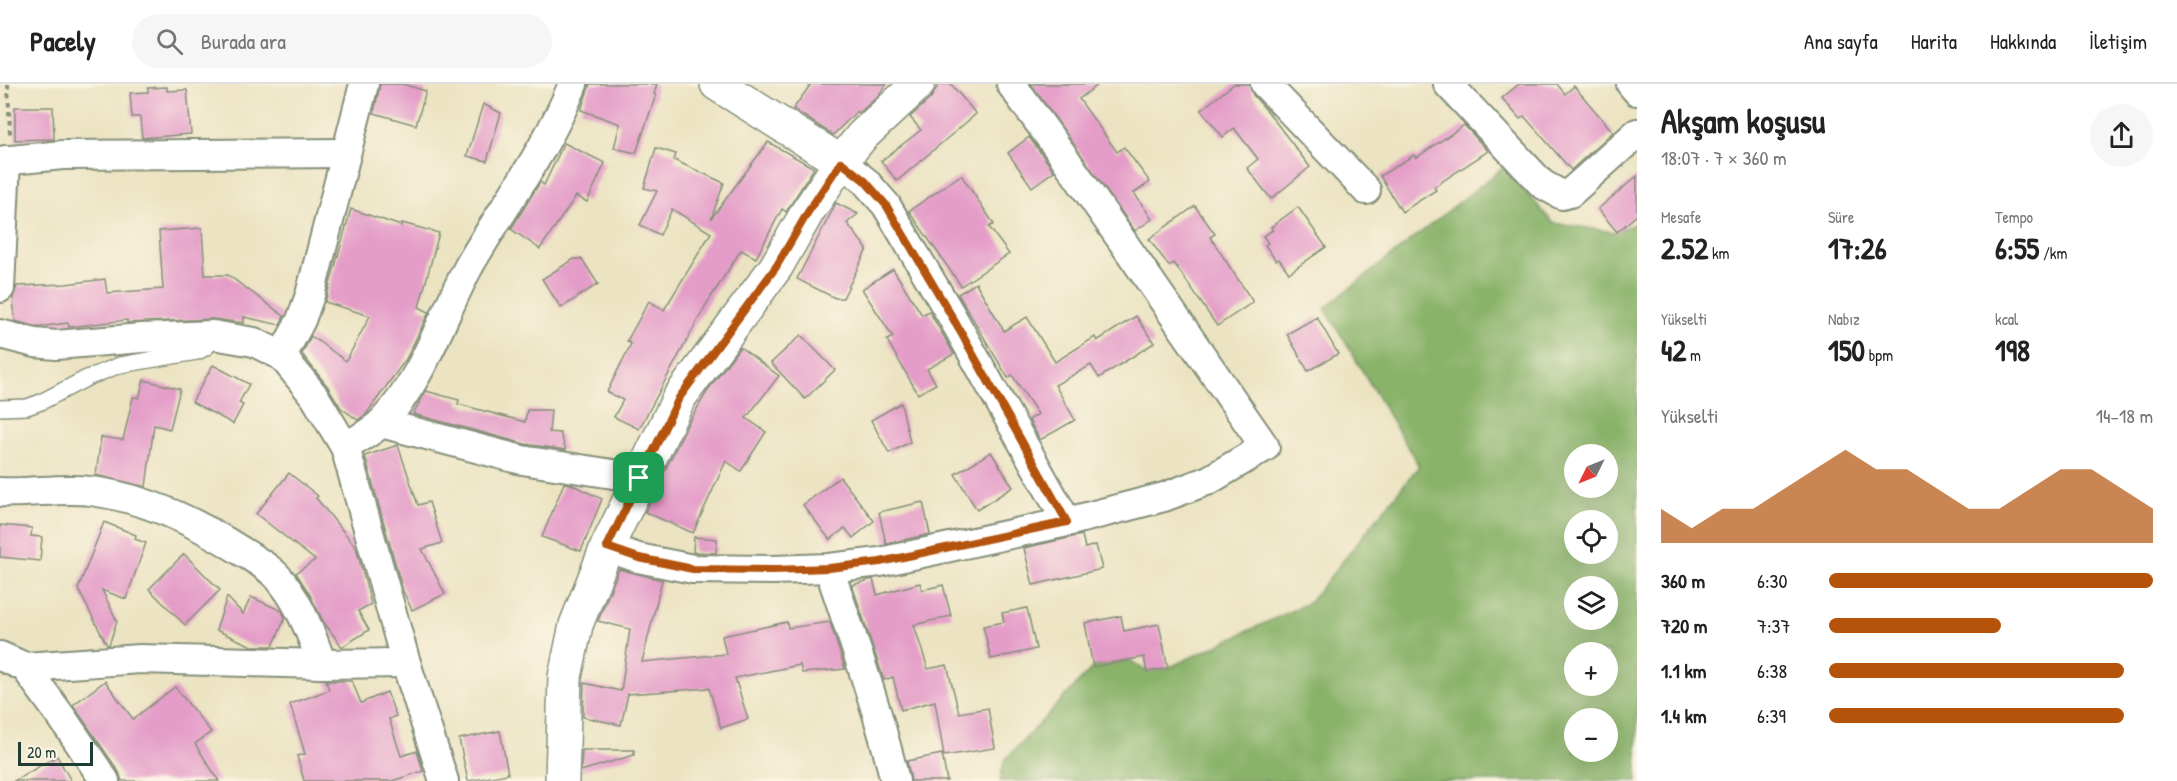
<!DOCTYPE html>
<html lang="tr">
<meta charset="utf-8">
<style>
:root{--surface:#fff;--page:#f6f6f6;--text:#222;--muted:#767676;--line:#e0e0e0;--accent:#b45309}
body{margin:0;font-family:"Patrick Hand",sans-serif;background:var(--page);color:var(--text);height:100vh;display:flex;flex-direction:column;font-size:22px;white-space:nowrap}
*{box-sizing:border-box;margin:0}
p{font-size:20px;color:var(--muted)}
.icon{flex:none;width:33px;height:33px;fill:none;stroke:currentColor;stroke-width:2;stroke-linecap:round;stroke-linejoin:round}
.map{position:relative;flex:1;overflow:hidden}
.details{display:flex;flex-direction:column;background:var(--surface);width:540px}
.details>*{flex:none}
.needle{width:39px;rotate:227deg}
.fabs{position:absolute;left:1564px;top:360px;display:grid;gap:12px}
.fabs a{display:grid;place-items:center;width:54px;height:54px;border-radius:50%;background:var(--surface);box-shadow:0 6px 24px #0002;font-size:30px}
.scale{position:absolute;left:18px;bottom:15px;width:75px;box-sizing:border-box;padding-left:6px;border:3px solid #1f3d34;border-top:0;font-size:16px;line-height:21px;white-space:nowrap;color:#1f3d34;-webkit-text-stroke:4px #fcf5e5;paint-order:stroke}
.pin{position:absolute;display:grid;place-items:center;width:51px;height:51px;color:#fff;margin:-26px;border-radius:12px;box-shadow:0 3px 9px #0006}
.round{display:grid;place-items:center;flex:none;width:63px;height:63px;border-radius:32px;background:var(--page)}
.summary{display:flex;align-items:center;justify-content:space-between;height:102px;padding:0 24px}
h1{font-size:33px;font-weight:700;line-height:45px}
.metrics{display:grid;grid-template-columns:repeat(3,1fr);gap:9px;height:102px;padding:6px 24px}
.metrics div{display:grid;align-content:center}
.metrics b{font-size:30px;font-weight:700}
.metrics small{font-size:16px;font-weight:400}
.metrics p{font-size:16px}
.chart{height:168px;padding:12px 24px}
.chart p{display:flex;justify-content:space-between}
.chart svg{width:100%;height:108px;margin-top:6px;fill:var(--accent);opacity:.7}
ul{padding:0 24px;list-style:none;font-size:20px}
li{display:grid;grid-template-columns:96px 72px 1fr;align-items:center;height:45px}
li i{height:15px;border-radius:8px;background:var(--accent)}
header{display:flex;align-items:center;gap:36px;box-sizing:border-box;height:84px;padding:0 30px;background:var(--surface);border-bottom:2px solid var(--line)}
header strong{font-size:28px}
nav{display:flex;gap:33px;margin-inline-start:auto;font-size:21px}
.search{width:420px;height:54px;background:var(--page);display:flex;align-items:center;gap:15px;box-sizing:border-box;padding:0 21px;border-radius:33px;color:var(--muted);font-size:22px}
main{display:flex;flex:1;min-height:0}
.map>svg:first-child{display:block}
.forest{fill:#8ab36a;stroke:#54784f;stroke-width:1.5;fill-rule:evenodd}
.building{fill:#e49cc8}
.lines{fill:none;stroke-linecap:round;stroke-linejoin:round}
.service-casing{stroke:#85907a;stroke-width:18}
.minor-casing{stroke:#85907a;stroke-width:32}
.tertiary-casing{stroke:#85907a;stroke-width:36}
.path{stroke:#85907a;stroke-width:4;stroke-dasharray:4.5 4.5;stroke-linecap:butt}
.service{stroke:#fff;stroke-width:15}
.minor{stroke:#fff;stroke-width:28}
.tertiary{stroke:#fff;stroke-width:33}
.route-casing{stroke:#fff;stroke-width:12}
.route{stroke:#b45309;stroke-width:8}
</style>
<header>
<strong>Pacely</strong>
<div class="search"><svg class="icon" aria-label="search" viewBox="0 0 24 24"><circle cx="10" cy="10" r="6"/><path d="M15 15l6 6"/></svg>Burada ara</div>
<nav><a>Ana sayfa</a><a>Harita</a><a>Hakkında</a><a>İletişim</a></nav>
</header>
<main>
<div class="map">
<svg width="1637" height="697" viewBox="0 0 1637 697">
<rect width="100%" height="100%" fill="#fcf5e5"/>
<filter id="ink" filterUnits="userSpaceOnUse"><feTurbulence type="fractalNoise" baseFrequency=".0167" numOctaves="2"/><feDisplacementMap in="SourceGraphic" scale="12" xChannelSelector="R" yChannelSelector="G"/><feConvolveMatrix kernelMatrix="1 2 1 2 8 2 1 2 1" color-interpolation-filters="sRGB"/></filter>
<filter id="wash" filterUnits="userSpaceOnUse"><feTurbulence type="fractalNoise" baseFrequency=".008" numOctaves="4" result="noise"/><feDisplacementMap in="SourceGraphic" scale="24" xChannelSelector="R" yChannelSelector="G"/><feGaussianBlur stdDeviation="1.35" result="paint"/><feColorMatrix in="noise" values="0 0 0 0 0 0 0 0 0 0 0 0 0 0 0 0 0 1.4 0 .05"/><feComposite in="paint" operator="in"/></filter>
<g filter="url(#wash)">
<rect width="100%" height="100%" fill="#ebe3c1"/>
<path class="forest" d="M1504 83 1553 139 1614 148 1637 139V697H1000L1004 677 1093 583 1130 576 1147 588 1168 584 1310 518 1419 382 1325 224ZM1575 370H1608V404H1575ZM1575 436H1608V470H1575ZM1575 502H1608V536H1575ZM1575 568H1608V602H1575ZM1575 634H1608V668H1575Z"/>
<g id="blocks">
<g class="building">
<polygon points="380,0 402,0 426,7 416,41 374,29"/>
<polygon points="590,0 657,0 654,10 656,11 636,69 614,64 620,40 581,26"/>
<polygon points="811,0 887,0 877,13 859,29 857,27 833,51 793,25"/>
<polygon points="939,0 951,0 976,30 897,97 881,77 921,46 910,33 931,14"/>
<polygon points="1031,0 1099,0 1079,15 1117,68 1124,63 1150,98 1134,109 1152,135 1135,147"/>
<polygon points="1234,0 1249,0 1253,11 1268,28 1310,83 1271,115 1247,84 1258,75 1234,44 1223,53 1201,26"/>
<polygon points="1519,0 1557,0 1565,10 1574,2 1613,48 1571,86 1524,32 1520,35 1502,14"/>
<polygon points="167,3 167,7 187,6 191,50 142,54 140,33 132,33 130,9 148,8 148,4"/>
<polygon points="483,20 501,29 487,77 467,72"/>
<polygon points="15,23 53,23 54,55 15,56"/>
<polygon points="1464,41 1488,67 1434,103 1436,106 1402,128 1380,92 1414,71 1416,74"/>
<polygon points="1029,53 1054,87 1032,103 1008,69"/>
<polygon points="768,58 814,84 786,128 782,125 756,174 741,166 706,221 639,345 614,333 623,316 607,308 631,260 627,257 649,217 664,226 711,149 672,125 660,151 640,141 657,107 644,104 656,64 676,70 674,76 724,99 711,135"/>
<polygon points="564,59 605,79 587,118 576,112 540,165 511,145 540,98 544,101"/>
<polygon points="961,91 994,140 989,143 1009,170 961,202 909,127"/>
<polygon points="1637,92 1637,131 1617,148 1598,125"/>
<polygon points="836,119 858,130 847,139 867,165 843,214 835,214 797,195"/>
<polygon points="1195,122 1215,150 1210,153 1253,218 1217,242 1174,179 1169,182 1149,155"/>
<polygon points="1298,123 1326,163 1289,189 1279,175 1276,177 1265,161 1268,159 1263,152 1273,146 1271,143"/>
<polygon points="351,125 401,142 402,139 439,149 419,223 429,228 406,275 367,329 358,336 341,324 328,303 302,270 311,252 346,277 370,232 325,218"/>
<polygon points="202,144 205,191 228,191 284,232 280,241 244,233 244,239 213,235 127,239 127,236 69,243 68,239 38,243 15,237 13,214 17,202 66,200 105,195 107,209 163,205 159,147"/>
<polygon points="574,175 582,175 598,200 561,224 542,195"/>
<polygon points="893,185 922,231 929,227 954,270 927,285 936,300 918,310 887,256 893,253 862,205"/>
<polygon points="976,199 1004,247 1027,233 1055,278 1095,253 1097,257 1136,232 1154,259 1099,294 1091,281 1055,301 1075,336 1040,356 1029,336 1038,330 1012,291 1008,294 958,210"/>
<polygon points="1317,233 1338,270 1308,287 1287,250"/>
<polygon points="801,251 835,286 805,315 771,279"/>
<polygon points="740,263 779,292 746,334 766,348 741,387 726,377 693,449 645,428 687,341 710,303"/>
<polygon points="213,281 249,300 239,319 243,321 233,340 192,318"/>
<polygon points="144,296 180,305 170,345 154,341 146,403 96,391 101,353 123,356 133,313 139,314"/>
<polygon points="426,307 459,316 458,320 525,338 527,326 551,326 549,348 560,349 566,366 525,360 413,330"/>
<polygon points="901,319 910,358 889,369 871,336"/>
<polygon points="398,361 418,421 429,418 442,459 422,465 445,510 412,526 403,507 365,372"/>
<polygon points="991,368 1013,403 977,426 955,390"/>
<polygon points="289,389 318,412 316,414 356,463 371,520 358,527 369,546 342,563 323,537 309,509 296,489 315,476 256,430"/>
<polygon points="840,393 874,437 853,454 845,444 830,456 803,421"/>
<polygon points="564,399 571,400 602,415 581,467 542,453"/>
<polygon points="923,418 930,450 886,460 879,428"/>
<polygon points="104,438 136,451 135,455 146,459 126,515 102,506 117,537 109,561 107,561 78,505"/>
<polygon points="0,441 32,444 31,452 42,453 40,477 0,473"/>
<polygon points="1082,451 1085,464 1096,461 1102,485 1033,501 1024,464"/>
<polygon points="694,453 717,455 716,469 693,468"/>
<polygon points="184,470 220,506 185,541 149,505"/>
<polygon points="619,485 662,496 642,578 726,570 722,552 787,538 788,544 830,538 845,585 802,589 800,581 735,594 748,635 721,644 709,604 628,610 621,641 583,633 584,599 621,607 630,545 598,537"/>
<polygon points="873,495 877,511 920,499 922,506 943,501 951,532 914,541 928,585 947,581 959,629 988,624 995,664 944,672 935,617 901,626 893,593 884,596 852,501"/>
<polygon points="227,513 243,530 251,513 282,527 285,534 273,562 252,562 216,546"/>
<polygon points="1027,524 1036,565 991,575 983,542 1004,538 1002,529"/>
<polygon points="1121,532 1124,547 1159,540 1168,584 1147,588 1144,573 1093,583 1085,539"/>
<polygon points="105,597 133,635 175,603 211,648 195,660 219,697 122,697 119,688 73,621"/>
<polygon points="326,597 352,597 361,619 387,608 396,632 389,635 401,672 417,667 423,687 392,697 304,697 297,672 305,670 290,620 329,606"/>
<polygon points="500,647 508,690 468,697 459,655"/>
<polygon points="582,666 634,666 634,671 581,687"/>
<polygon points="942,670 947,697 911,697 907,677"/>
<polygon points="57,672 71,697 14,697"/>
</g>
</g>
</g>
<g filter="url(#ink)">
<use href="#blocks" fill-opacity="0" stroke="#85907a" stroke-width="1.5"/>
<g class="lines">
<defs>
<path id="service" d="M0 324 27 323 41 318 87 294 120 281 197 268C206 264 211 261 213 251"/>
<g id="minor">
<polyline points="1265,0 1366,106"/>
<polyline points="1448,0 1542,100 1562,111 1570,109 1637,49"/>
<polyline points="1631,0 1637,7"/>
<polyline points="0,77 63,71 345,69"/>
<polyline points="841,78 865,97 886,121 951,231 1067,438"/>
<polyline points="0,204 6,76"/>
<polyline points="0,250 35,259 56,261 142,254 213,251 254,258 282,272 315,313 345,363 406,579 444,697"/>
<polyline points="282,272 301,236 310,211 364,0"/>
<polyline points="381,339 522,376 639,394"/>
<path d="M345 363C357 355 373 348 383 337 424 294 441 234 469 182 504 121 547 66 573 0"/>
<path d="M0 408C30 410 61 403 91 407 147 414 200 440 246 470 259 478 273 486 282 498 301 522 312 552 322 580"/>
<polyline points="607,463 638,474 693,485 773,486 829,484 880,478 1067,438 1164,413 1209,396 1265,363 1062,70 1011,0"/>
<path d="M829 484C852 554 878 624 895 697"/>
<polyline points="0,572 25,583 140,575 322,580 406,579"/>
<polyline points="25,583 63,635 105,697"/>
</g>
<g id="tertiary">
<polyline points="717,0 841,78"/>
<polyline points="562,697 565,593 576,541 607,463 679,314 776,183 808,127 841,78 862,52 918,0"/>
</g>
</defs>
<use href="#service" class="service-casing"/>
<use href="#minor" class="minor-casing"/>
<use href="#tertiary" class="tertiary-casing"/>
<polyline class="path" points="8,0 10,51"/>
<use href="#service" class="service"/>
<use href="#minor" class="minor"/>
<use href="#tertiary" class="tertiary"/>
</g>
</g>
<g class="lines" filter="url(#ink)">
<defs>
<polygon id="route" points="841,78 865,97 886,121 951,231 1067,438 880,478 829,484 773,486 693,485 639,474 607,463 679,314 776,183 808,128"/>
</defs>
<use href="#route" class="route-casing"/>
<use href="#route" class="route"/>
</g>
</svg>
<div class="fabs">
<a><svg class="needle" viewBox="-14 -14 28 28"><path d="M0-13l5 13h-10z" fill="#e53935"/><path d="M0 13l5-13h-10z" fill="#767676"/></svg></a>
<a><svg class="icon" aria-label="locate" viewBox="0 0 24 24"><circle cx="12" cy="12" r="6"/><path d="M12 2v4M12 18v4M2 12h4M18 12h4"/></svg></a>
<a><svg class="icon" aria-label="layers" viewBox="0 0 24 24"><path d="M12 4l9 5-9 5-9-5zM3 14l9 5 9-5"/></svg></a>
<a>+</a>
<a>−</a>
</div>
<div class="scale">20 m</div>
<div class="pin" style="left:639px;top:394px;background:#1e9e55"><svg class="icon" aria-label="arrive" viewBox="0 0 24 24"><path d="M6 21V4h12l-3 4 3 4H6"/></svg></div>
</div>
<section class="details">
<div class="summary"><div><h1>Akşam koşusu</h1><p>18:07 · 7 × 360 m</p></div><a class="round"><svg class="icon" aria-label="share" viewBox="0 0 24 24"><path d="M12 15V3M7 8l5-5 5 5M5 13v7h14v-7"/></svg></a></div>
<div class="metrics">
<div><p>Mesafe</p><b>2.52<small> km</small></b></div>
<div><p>Süre</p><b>17:26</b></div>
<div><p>Tempo</p><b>6:55<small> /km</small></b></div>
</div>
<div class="metrics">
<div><p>Yükselti</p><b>42<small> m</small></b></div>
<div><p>Nabız</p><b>150<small> bpm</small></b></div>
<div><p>kcal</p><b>198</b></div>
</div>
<div class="chart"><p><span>Yükselti</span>14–18 m</p>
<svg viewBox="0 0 160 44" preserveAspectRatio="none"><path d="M0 44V30L10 38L20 30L30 30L40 22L50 14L60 6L70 14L80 14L90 22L100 30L110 30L120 22L130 14L140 14L150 22L160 30V44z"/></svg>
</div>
<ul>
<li><b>360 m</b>6:30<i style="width:100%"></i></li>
<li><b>720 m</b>7:37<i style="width:53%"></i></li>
<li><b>1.1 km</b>6:38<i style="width:91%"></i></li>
<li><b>1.4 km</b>6:39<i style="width:91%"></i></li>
</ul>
</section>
</main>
